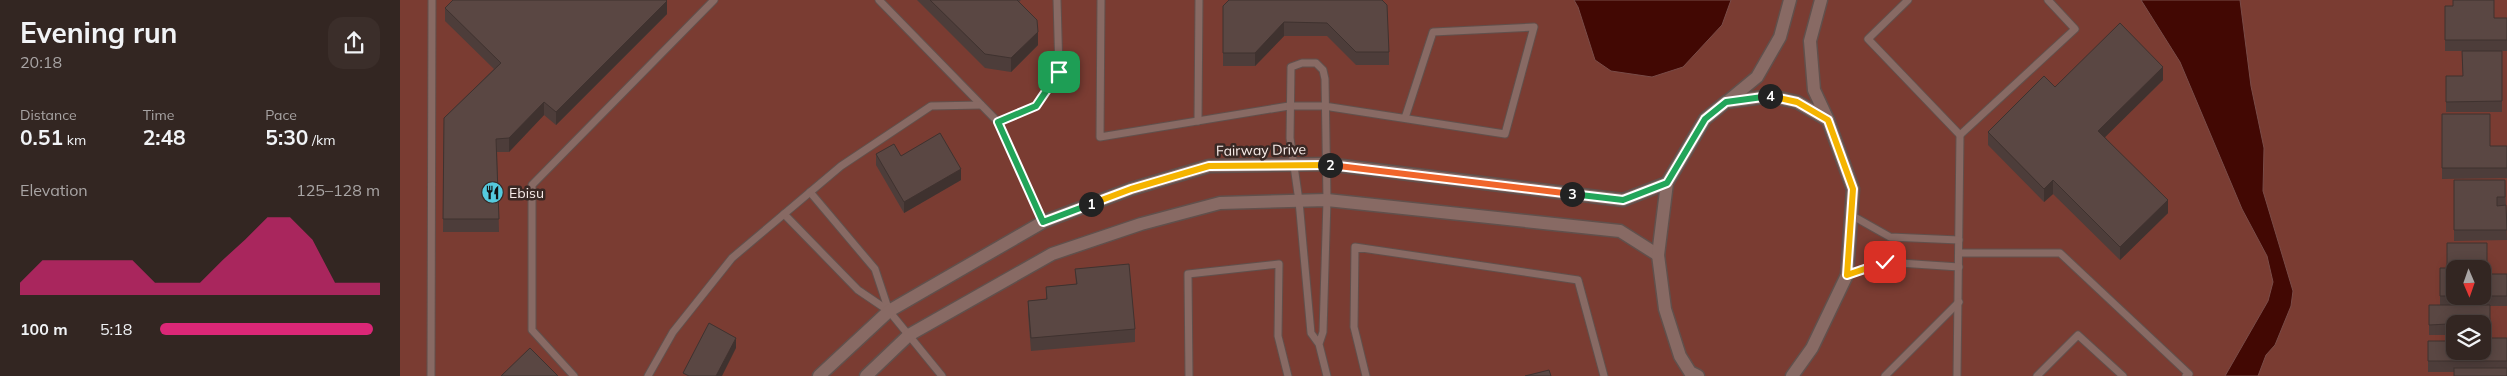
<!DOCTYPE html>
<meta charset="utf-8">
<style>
:root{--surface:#332622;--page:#3b2e2a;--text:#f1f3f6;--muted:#a9a5a5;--line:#4e4340;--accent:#db2777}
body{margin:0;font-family:Mulish,sans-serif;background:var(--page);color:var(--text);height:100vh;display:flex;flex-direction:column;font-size:19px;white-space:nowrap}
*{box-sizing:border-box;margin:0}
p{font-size:16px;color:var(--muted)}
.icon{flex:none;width:28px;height:28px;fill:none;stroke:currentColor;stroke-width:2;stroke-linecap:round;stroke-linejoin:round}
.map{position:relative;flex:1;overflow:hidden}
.details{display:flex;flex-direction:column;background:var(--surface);width:400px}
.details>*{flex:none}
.needle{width:32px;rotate:178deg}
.tools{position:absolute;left:2046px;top:260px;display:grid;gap:10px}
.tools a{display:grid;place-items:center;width:45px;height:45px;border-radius:10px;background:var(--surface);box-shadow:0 2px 12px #0003,0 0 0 1px var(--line);font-size:25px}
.pin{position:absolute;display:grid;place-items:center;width:42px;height:42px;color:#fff;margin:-21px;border-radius:10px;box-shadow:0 2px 8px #0006}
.km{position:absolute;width:25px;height:25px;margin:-12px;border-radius:50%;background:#222;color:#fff;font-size:14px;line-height:25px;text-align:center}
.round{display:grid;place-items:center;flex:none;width:52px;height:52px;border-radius:15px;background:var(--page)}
.head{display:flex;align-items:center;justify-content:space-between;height:85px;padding:0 20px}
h1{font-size:28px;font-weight:700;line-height:38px}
.metrics{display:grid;grid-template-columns:repeat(3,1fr);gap:8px;height:85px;padding:5px 20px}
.metrics div{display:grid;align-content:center}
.metrics b{font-size:21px;font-weight:700}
.metrics small{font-size:14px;font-weight:400}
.metrics p{font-size:14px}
.chart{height:140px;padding:10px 20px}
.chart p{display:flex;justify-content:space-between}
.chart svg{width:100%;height:90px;margin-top:5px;fill:var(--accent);opacity:.7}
ul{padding:0 20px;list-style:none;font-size:16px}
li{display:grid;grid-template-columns:80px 60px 1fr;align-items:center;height:38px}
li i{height:12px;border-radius:6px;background:var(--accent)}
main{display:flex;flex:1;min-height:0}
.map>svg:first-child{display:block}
.green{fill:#7a3c32;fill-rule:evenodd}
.water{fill:#420803;stroke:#794c48}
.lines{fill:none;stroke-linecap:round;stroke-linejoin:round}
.service-casing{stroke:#61504c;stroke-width:9}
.minor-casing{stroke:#61504c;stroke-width:15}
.service{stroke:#886a64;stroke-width:7}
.minor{stroke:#886a64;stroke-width:12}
.wall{fill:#4d3d3a;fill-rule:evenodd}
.shaded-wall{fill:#3f322f}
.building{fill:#5a4743;stroke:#3f322f;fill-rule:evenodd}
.split-1-casing{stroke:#fff;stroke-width:10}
.split-2-casing{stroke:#fff;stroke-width:10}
.split-3-casing{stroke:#fff;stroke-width:10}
.split-4-casing{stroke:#fff;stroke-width:10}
.split-5-casing{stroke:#fff;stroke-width:10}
.split-1{stroke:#22a559;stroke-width:6}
.split-2{stroke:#f5b400;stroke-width:6}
.split-3{stroke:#f0652b;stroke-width:6}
.split-4{stroke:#22a559;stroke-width:6}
.split-5{stroke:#f5b400;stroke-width:6}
.labels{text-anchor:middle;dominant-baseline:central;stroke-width:5;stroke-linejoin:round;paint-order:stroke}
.street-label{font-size:14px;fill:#f8ece9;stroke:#392824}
.poi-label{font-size:14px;fill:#f8ece9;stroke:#392824;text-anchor:start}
</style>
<main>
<section class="details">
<div class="head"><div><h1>Evening run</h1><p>20:18</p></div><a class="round"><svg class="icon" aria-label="share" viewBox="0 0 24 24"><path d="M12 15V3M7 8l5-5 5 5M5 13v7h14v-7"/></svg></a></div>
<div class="metrics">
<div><p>Distance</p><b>0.51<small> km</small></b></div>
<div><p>Time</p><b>2:48</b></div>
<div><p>Pace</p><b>5:30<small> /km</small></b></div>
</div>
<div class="chart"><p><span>Elevation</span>125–128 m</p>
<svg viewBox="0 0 160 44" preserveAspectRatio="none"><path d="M0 44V38L10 27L20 27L30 27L40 27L50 27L60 38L70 38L80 38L90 27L100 17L110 6L120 6L130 17L140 38L150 38L160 38V44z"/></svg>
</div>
<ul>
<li><b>100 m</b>5:18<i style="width:97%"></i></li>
</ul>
</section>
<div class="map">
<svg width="2107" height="376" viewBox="0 0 2107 376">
<rect width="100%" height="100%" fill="#44322e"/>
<path class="green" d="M0 0H2107V376H0ZM2055 269H2082V296H2055ZM2055 324H2082V351H2055Z"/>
<g class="water">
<polygon points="1174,0 1331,0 1322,25 1283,67 1252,77 1211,71 1195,60 1178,7"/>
<polygon points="1741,0 1840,0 1851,86 1864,148 1863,191 1893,291 1891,306 1875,345 1866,355 1858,376 1825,376 1868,301 1873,282 1867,256 1842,209 1780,62"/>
</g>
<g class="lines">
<defs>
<g id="service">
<polyline points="479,0 598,122"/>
<polyline points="701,0 700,137 889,106 924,106 1105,134 1134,27 1033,32 1005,118"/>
<polyline points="1508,0 1468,39 1560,135 1557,376"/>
<polyline points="798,121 799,0"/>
<polyline points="1560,135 1675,29 1648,0"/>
<polyline points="410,192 475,269 489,311"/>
<polyline points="384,214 458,290 489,311 542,376"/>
<polyline points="1451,215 1490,237 1559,240"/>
<polyline points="643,222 598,122 636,106 659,71 657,0"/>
<polyline points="1559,253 1660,253 1789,374 1786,376"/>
<polyline points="1447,275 1485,262 1559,267"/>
<polyline points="919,344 923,332 927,200 925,79 923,70 916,63 902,63 891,67 890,138 899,201 911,333 919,344 927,376"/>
<polyline points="31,376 32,0"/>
<polyline points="174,376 132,330 132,185 314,0"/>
<polyline points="248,376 273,332 332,258 441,166 531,106 581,105"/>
<polyline points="789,376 788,274 879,264 878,336 888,376"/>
<polyline points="966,376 954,327 955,247 1178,280 1204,376"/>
<polyline points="1485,376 1559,302"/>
<polyline points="1637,376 1678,335 1723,376"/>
</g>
<g id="minor">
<polyline points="1421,0 1410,41 1414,90 1428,120"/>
<polyline points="1328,101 1357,77 1380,37 1390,0"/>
<polyline points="419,376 489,311 643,222 731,189 809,166 926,164 1223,200 1267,183"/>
<polyline points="466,376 509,335 652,254 741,224 820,203 927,200 1220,231 1258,255"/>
<polyline points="1298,376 1290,372 1280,356 1265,309 1258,255 1267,183 1305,119 1326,102 1370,96 1397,102 1428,120 1453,189 1447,275 1412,348 1392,376"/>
</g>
</defs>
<use href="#service" class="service-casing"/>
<use href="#minor" class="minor-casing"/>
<use href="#service" class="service"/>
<use href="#minor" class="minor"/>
</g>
<g class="wall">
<polygon points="517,0 621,0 619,2 638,45 611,72 585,68"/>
<polygon points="982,0 989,52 989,65 956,65 927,36 884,36 855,66 823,66 823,6"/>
<polygon points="2045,6 2053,6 2094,18 2107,18 2107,51 2102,51 2102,112 2046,112 2046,76 2063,76 2062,51 2045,51"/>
<polygon points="45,8 267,14 156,125 144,115 109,152 97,152 99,232 43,232 44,118 94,69 45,21"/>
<polygon points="1763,80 1705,137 1768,213 1720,260 1653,194 1644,202 1588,145 1588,132 1655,87"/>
<polygon points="2042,114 2090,146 2107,146 2107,178 2042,179"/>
<polygon points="476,154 501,156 561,180 504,213 476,165"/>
<polygon points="2054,180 2105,180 2107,240 2054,241"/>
<path d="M2047 243H2087V274H2107V306H2090V338H2107V376H2054V372H2028V341H2048V335H2029V305H2040V268H2047ZM2055 269H2082V296H2055ZM2055 324H2082V351H2055Z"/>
<polygon points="675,269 735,329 735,342 631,351 628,314 628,301 646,299 646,287 676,284"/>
</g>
<g class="shaded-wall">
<polygon points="267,1 267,14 156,125 156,112"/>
<polygon points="884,22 884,36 855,66 855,53"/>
<polygon points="638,32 638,45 611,72 611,58"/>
<polygon points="1763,67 1763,80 1698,144 1698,131"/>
<polygon points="144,102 144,115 109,152 109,138"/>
<polygon points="561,169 561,180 504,213 504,202"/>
<polygon points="1653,180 1653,194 1644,202 1644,189"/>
<polygon points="1768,200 1768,213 1720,260 1720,247"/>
<polygon points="336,338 336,348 322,376 316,376"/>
</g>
<g class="building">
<polygon points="53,0 266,0 267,1 156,112 144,102 109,138 96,139 99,219 43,219 44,118 101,63 45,8"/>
<polygon points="530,0 617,0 637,20 638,32 611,58 585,54"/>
<polygon points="829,0 982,0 987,5 989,52 956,52 927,23 884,22 855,53 823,53 823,6"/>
<polygon points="2053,0 2094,0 2094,18 2107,18 2107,40 2045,40 2045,6 2053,6"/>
<polygon points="1720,23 1763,67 1698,131 1768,200 1720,247 1653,180 1644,189 1588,132 1644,76 1655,87"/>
<polygon points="2062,51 2102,51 2102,101 2046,102 2046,76 2063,76"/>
<polygon points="2042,114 2090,114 2090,146 2107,146 2107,168 2042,168"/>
<polygon points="540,133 561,169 504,202 476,154 494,144 501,156"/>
<polygon points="2054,180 2105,180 2105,197 2097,197 2097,206 2106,205 2107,230 2054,230"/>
<polygon points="2047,243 2087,243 2087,274 2107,274 2107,296 2082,296 2082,269 2055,269 2055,296 2040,296 2040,268 2047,268"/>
<polygon points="729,264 735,329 631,338 628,301 647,299 646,287 677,284 675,269"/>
<path d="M2029 305H2090V338H2107V361H2028V341H2048V324L2029 325ZM2055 324H2082V351H2055Z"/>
<polygon points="309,323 336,338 316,376 289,376 283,373"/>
<polygon points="130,348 158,376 101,376"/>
<rect x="2054" y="368" width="53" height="8"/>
<polygon points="1149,370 1151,376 1125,376"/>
</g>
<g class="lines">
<defs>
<polyline id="split-1" points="659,72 636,106 598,122 643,222 691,204"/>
<polyline id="split-2" points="691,204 731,189 809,166 930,165"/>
<polyline id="split-3" points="930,165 1172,194"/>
<polyline id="split-4" points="1172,194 1223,200 1267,183 1305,119 1326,102 1370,96"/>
<polyline id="split-5" points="1370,96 1397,102 1428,120 1453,189 1447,275 1485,262"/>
</defs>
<use href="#split-1" class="split-1-casing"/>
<use href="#split-2" class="split-2-casing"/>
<use href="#split-3" class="split-3-casing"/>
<use href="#split-4" class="split-4-casing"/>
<use href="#split-5" class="split-5-casing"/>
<use href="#split-1" class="split-1"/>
<use href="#split-2" class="split-2"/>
<use href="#split-3" class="split-3"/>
<use href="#split-4" class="split-4"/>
<use href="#split-5" class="split-5"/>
</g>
<defs>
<symbol id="restaurant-disc" viewBox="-11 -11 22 22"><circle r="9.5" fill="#55cade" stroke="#392824"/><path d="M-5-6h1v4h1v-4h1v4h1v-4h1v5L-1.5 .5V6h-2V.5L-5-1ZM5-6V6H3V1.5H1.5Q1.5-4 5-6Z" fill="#111"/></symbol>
</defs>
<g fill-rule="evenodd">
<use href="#restaurant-disc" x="80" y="180" width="25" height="25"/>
</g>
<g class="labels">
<g class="street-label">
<text transform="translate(861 150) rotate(-1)">Fairway Drive</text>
</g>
<g class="poi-label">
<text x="109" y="193">Ebisu</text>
</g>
</g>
</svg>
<div class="tools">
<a><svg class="needle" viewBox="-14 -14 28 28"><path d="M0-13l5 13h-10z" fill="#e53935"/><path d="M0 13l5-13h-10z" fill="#a9a5a5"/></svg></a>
<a><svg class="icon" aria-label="layers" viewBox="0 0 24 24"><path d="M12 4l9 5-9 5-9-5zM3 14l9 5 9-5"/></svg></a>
</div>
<div class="pin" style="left:659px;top:72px;background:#1e9e55"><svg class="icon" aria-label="arrive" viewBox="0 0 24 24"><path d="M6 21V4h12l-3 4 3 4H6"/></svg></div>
<div class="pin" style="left:1485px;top:262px;background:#d93025"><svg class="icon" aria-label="check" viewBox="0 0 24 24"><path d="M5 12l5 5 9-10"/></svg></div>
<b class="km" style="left:691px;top:204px">1</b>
<b class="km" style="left:930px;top:165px">2</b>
<b class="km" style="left:1172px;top:194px">3</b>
<b class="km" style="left:1370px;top:96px">4</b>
</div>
</main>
